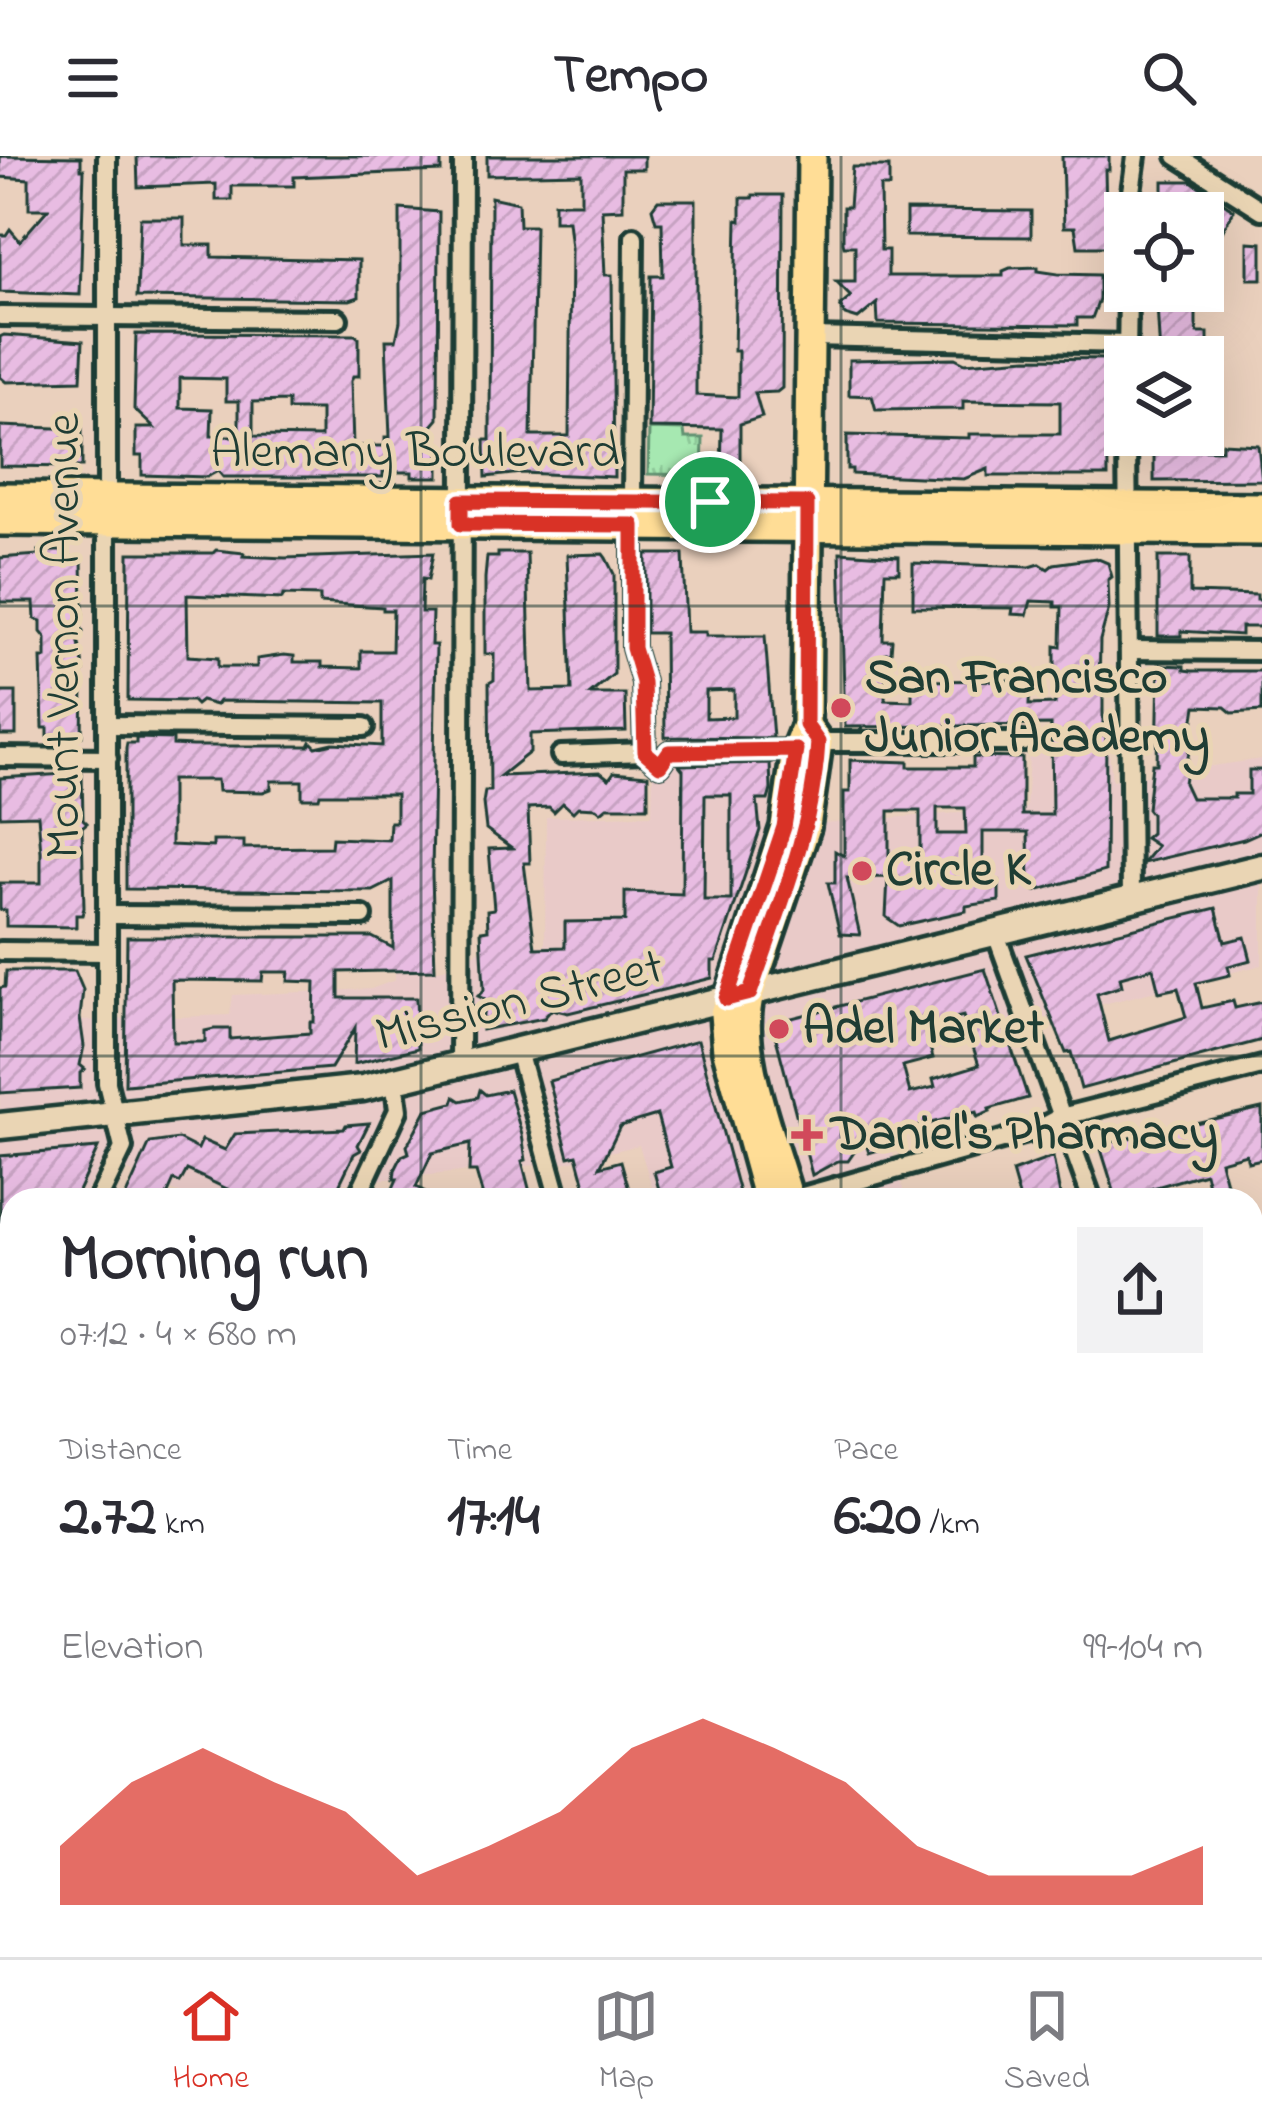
<!DOCTYPE html>
<meta charset="utf-8">
<style>
:root{--surface:#fff;--page:#f2f2f3;--text:#2b2b33;--muted:#7c7c81;--line:#e1e1e2;--accent:#d93025}
body{margin:0;font-family:"Indie Flower",sans-serif;background:var(--page);color:var(--text);height:100vh;display:flex;flex-direction:column;font-size:45px;white-space:nowrap}
*{box-sizing:border-box;margin:0}
p{font-size:39px;color:var(--muted)}
.icon{flex:none;width:66px;height:66px;fill:none;stroke:currentColor;stroke-width:2;stroke-linecap:round;stroke-linejoin:round}
.map{position:relative;flex:1;overflow:hidden}
.drawer{position:absolute;left:0px;top:1032px;width:1263px;height:771px;display:flex;flex-direction:column;background:var(--surface);border-radius:36px 36px 0 0;box-shadow:0 12px 48px #0002}
.drawer>*{flex:none}
.controls{position:absolute;left:1104px;top:36px;display:grid;gap:24px}
.controls a{display:grid;place-items:center;width:120px;height:120px;border-radius:0px;background:var(--surface);box-shadow:0 12px 48px #0002;font-size:60px}
.pin{position:absolute;display:grid;place-items:center;width:102px;height:102px;color:#fff;margin:-51px;border:6px solid #fff;border-radius:50%;box-shadow:0 3px 12px #0007}
.round{display:grid;place-items:center;flex:none;width:126px;height:126px;border-radius:0px;background:var(--page)}
.headline{display:flex;align-items:center;justify-content:space-between;height:204px;padding:0 60px}
h1{font-size:66px;font-weight:800;line-height:90px}
.figures{display:grid;grid-template-columns:repeat(3,1fr);gap:18px;height:204px;padding:12px 60px}
.figures div{display:grid;align-content:center}
.figures b{font-size:60px;font-weight:800}
.figures small{font-size:33px;font-weight:400}
.figures p{font-size:33px}
.chart{height:336px;padding:24px 60px}
.chart p{display:flex;justify-content:space-between}
.chart svg{width:100%;height:216px;margin-top:12px;fill:var(--accent);opacity:.7}
header{display:flex;justify-content:space-between;align-items:center;height:156px;padding:0 60px;background:var(--surface);font-size:54px;font-weight:800}
.menu{display:flex;justify-content:space-around;align-items:center;height:168px;border-top:3px solid var(--line);background:var(--surface);font-size:33px;color:var(--muted)}
.menu a{display:grid;justify-items:center;gap:6px}
.menu .active{color:var(--accent)}
.map>svg:first-child{display:block}
.built{fill:#e9cac8}
.grass{fill:url(#grass-tufts);stroke:#629272;stroke-width:3}
.building{fill:url(#building-hatch);stroke:#1f3d34;stroke-width:3;fill-rule:evenodd}
.lines{fill:none;stroke-linecap:round;stroke-linejoin:round}
.street-casing{stroke:#1f3d34;stroke-width:26}
.secondary-casing{stroke:#1f3d34;stroke-width:33}
.primary-casing{stroke:#1f3d34;stroke-width:36}
.street{stroke:#ead5b4;stroke-width:16}
.secondary{stroke:#ead5b4;stroke-width:24}
.primary{stroke:#ffdd96;stroke-width:27}
.route-casing{stroke:#fff;stroke-width:24}
.route{stroke:#d93025;stroke-width:15}
.grid{fill:none;stroke:#1f3d34;stroke-width:3;stroke-opacity:0.55}
.poi-dot{fill:#d1495b;stroke:#ead5b4;stroke-width:4.5}
.labels{text-anchor:middle;dominant-baseline:central;stroke-width:10;stroke-linejoin:round;paint-order:stroke}
.street-label{font-size:51px;fill:#1f3d34;stroke:#ead5b4}
.poi-label{font-size:51px;font-weight:bold;fill:#1f3d34;stroke:#ead5b4;text-anchor:start}
</style>
<header><svg class="icon" aria-label="menu" viewBox="0 0 24 24"><path d="M4 6h16M4 12h16M4 18h16"/></svg>Tempo<svg class="icon" aria-label="search" viewBox="0 0 24 24"><circle cx="10" cy="10" r="6"/><path d="M15 15l6 6"/></svg></header>
<div class="map">
<svg width="1262" height="1801" viewBox="0 0 1262 1801">
<defs>
<pattern id="grass-tufts" width="24" height="20" patternUnits="userSpaceOnUse" patternTransform="scale(3)"><rect width="24" height="20" fill="#a6e8b1"/><path d="M3 7l-1-3M5 7V3M7 7l1-3M15 17l-1-3M17 17v-4M19 17l1-3" fill="none" stroke="#8ec899"/></pattern>
<pattern id="building-hatch" width="6" height="6" patternUnits="userSpaceOnUse" patternTransform="scale(3)"><rect width="6" height="6" fill="#e8bce2"/><path d="M-1 1l2-2M0 6l6-6M5 7l2-2" fill="none" stroke="#c7a2c2"/></pattern>
</defs>
<rect width="100%" height="100%" fill="#ead0bd"/>
<filter id="ink" filterUnits="userSpaceOnUse"><feTurbulence type="fractalNoise" baseFrequency=".00833" numOctaves="2"/><feDisplacementMap in="SourceGraphic" scale="24" xChannelSelector="R" yChannelSelector="G"/><feConvolveMatrix kernelMatrix="1 2 1 2 8 2 1 2 1" color-interpolation-filters="sRGB"/></filter>
<g filter="url(#ink)">
<polygon class="built" points="1107,577 1112,624 1262,603 1262,809 1050,861 870,914 906,1044 656,1044 639,989 569,1006 302,1031 292,1044 195,1044 103,1004 82,1044 12,1044 12,1062 0,1063 0,868 230,859 233,839 371,833 395,824 395,814 440,814 483,793 545,789 546,661 652,659 653,610 776,599 769,671 1026,652 1030,583"/>
<polygon class="grass" points="649,273 684,274 685,282 703,282 702,319 648,318"/>
<g class="building">
<polygon points="0,0 81,1 81,13 84,13 80,139 0,136 0,79 6,79 10,73 20,85 48,53 29,53 29,23 0,21"/>
<polygon points="137,0 441,0 441,15 294,21 294,30 232,30 232,44 216,44 216,28 138,31"/>
<polygon points="487,0 644,0 644,13 623,13 623,53 602,54 605,119 612,119 614,321 521,317 486,321 485,284 490,284 491,41 518,47 519,70 535,70 531,280 569,280 571,92 568,65 554,65 554,47 581,47 581,17 487,19"/>
<polygon points="1062,0 1109,0 1109,14 1105,14 1107,91 1078,91 1075,71 1064,71"/>
<polygon points="852,11 889,11 889,31 880,31 881,94 888,94 888,120 1003,120 1003,115 1010,112 1038,111 1038,115 1058,118 1099,119 1099,144 1092,162 1077,162 1077,169 878,167 877,147 858,163 845,159 840,150 851,141 836,126 855,126 855,90 844,90 843,86 843,51 849,51"/>
<polygon points="1163,25 1191,25 1234,54 1221,78 1203,73 1203,57 1159,57 1158,36 1163,36"/>
<polygon points="753,39 783,39 782,232 777,236 755,237 762,261 740,268 740,321 721,320 722,273 649,272 651,120 663,120 662,66 656,66 652,52 658,44 696,44 696,239 738,241 738,195 734,195 737,64 741,65 741,42 753,42"/>
<path d="M400 53 439 56 438 263 416 289H439V321H412V316H383V321H223L218 315 207 321 142 319V300H136V272H154L134 253 136 178 355 179 359 182V220H353L351 225 353 290H385V281H390L386 184H396L400 165ZM180 222 226 223V245H239V280H211L212 253 180 252ZM288 245V254H321V281L253 280V246Z"/>
<polygon points="906,54 1031,55 1031,81 906,80"/>
<polygon points="140,62 184,62 184,89 212,89 212,101 359,104 359,141 350,144 137,141"/>
<polygon points="1248,86 1262,87 1262,123 1248,123"/>
<polygon points="1162,135 1196,135 1196,169 1198,177 1208,177 1208,201 1160,201 1157,149 1162,149"/>
<polygon points="4,179 83,185 81,224 6,226 0,221 0,181"/>
<polygon points="955,202 965,207 1027,202 1107,203 1108,320 988,320 988,313 964,323 852,318 852,313 847,313 847,279 969,282 969,278 1060,278 1060,246 963,245 963,253 876,254 872,240 849,239 849,204"/>
<polygon points="0,270 82,273 82,311 0,310"/>
<polygon points="1222,287 1258,289 1262,324 1154,325 1154,293 1222,294"/>
<path d="M216 394 244 397 243 400 285 402 433 397 428 424 422 423 421 456H432L431 489H436L432 719 435 814 339 816V842H416L418 892 354 908 355 872 331 912 125 929 127 781H372L393 792V725L373 735 126 733V592L127 587H136V582L173 583V589L192 590H309L311 586 316 591 333 587 382 590V547L219 545 216 549 201 545 196 549 192 545 128 544 129 397H213ZM187 439 282 443 283 439 320 440V447L383 451V454H393L392 495H361V512L322 511V506H294V500L284 499 257 503V511H218V502L188 500ZM171 624H217L218 635 263 636 271 633V625H302V642H319L320 638H396V666H390L389 684 332 682 331 691 244 692V685H213V691L171 689ZM263 816H289L288 825 315 826 314 866H310V877L230 883V873H214L205 875V886H173L172 824 262 825Z"/>
<polygon points="38,395 67,395 67,400 82,402 83,458 78,462 83,476 78,482 84,515 77,523 83,528 82,580 48,580 48,572 43,572 41,502 46,502 46,482 41,476 41,465 35,463 34,446 0,446 0,402 39,399"/>
<path d="M840 396 899 400V416H885L883 484H892L891 497H886L885 544 912 545V525L1030 524 1029 549 1055 548V490L1061 491 1062 451H1055V446L1031 445 1027 459 1012 458 1013 452 913 451V407L1030 411 1040 408 1048 413 1054 408 1096 402 1108 407 1112 421 1108 424 1109 452 1100 484 1099 534H1103V579H1106L1105 715 1036 735 1029 729 1028 676H983V724L999 725V745L966 750V755L899 770 886 761 888 721 847 722 860 779 840 778 828 727H835V695L844 700V636H850V604L908 606V611H973V601L1022 602V659H1052L1051 569 845 571ZM937 652H965L966 678H937ZM889 655H920V699H889Z"/>
<path d="M498 397H527L531 535 572 534 567 399 603 398 606 402 614 418V518L590 538H625L626 575 530 578V596L500 620 600 616 609 623 614 616 648 619V651H607L601 656 596 652 578 651 573 656 563 647 554 656 549 651 528 652 530 707H524L535 792 565 791V766L625 765V736L682 738 683 614 679 609 770 607 771 634 768 644H757L760 674 716 805H712V822L568 857 552 853 544 862 482 874 484 843 478 840 484 834 481 775 488 774 487 754 494 753 489 693 512 692 486 673 483 647 485 635H490L489 527 494 524V498H485V422L487 401H498ZM705 639H731V744H704Z"/>
<path d="M646 398H683L686 476H706V480H765L773 582 665 581 664 477H646ZM734 534V561L706 562V535Z"/>
<polygon points="1158,401 1190,401 1190,437 1257,439 1257,444 1262,444 1262,471 1241,471 1241,479 1181,475 1181,480 1158,480"/>
<polygon points="1159,509 1184,510 1184,514 1192,515 1262,515 1262,555 1232,557 1225,551 1196,550 1184,627 1191,642 1234,642 1234,638 1249,638 1249,614 1262,614 1262,675 1244,683 1143,707 1157,690 1145,682 1151,677 1151,658 1147,653 1152,608 1157,608"/>
<rect x="0" y="536" width="16" height="43"/>
<polygon points="82,617 83,663 87,667 82,671 84,752 82,759 76,759 76,771 6,770 6,754 0,754 0,727 41,727 41,696 38,659 0,660 0,622"/>
<path d="M1216 752 1225 786 1245 781 1251 804 1228 810 1230 819 1196 827 1202 852 1233 845 1235 852 1262 846V884L1081 933 1071 896 1066 897 1026 799ZM1153 812 1159 836 1178 832 1186 861 1109 885 1097 838 1122 830 1120 821Z"/>
<path d="M985 813 1028 942 989 953 990 956 977 961 976 956 922 969 886 982 888 991 869 997 864 982 848 1005H838L812 1019 772 867ZM963 860 979 909 933 923 935 931 910 937 903 910 933 902 924 871Z"/>
<polygon points="6,815 75,815 83,834 80,862 84,890 80,909 85,913 80,917 80,932 0,937 0,832 5,831"/>
<polygon points="698,884 741,1044 662,1044 654,1016 671,1011 657,959 620,970 600,1011 621,1005 632,1044 589,1044 577,999 569,1001 549,925"/>
<polygon points="480,934 486,939 509,934 522,979 526,1004 522,1005 532,1044 484,1044 476,1016 469,1016 470,988 432,997 416,1031 441,1044 388,1044 397,1023 394,1023 395,1014 402,1000 409,997 407,990 426,954 453,947 455,941 461,945 478,941"/>
<polygon points="1262,952 1262,1003 1248,1006 1246,998 1220,1005 1229,1038 1211,1042 1205,1017 1146,1034 1162,1044 1119,1044 1115,1038 1100,990 1103,988"/>
<polygon points="369,967 358,989 361,994 354,998 332,1044 221,1044 227,1033 187,1014 180,1027 174,1024 165,1044 124,1044 150,987 178,983 198,993 202,984 225,994 235,978 344,973 346,969"/>
<polygon points="98,992 74,1044 12,1044 0,1075 0,1000"/>
<polygon points="1053,1001 1061,1044 1020,1044 1012,1016"/>
</g>
<g class="lines">
<defs>
<g id="street">
<polyline points="1177,0 1262,54"/>
<polyline points="1128,57 1136,0"/>
<polyline points="0,160 338,163"/>
<polyline points="811,181 1127,188"/>
<polyline points="1127,201 1128,135"/>
<polyline points="1127,279 1131,744"/>
<polyline points="632,346 634,81"/>
<polyline points="1129,494 1262,495"/>
<polyline points="108,569 364,571"/>
<polyline points="645,596 660,609 669,596 796,594 818,586 1024,586"/>
<polyline points="561,599 645,596 643,526 633,492 633,369"/>
<polyline points="0,601 108,602"/>
<polyline points="107,759 363,760"/>
<polyline points="996,778 1092,1044"/>
<polyline points="0,795 107,796"/>
<polyline points="518,895 559,1044"/>
<polyline points="460,909 463,0"/>
<polyline points="98,1044 123,992 107,927 107,0"/>
<polyline points="356,1044 398,954 394,924"/>
<polyline points="789,1044 1037,974 1061,961 1262,910"/>
<polyline points="1251,1137 1262,1134"/>
<polyline points="0,1244 12,1220"/>
<polyline points="1251,1353 1262,1350"/>
<polyline points="1251,1477 1262,1507"/>
<polyline points="1251,1569 1262,1566"/>
<polyline points="0,1648 12,1654"/>
<polyline points="0,1770 12,1747"/>
<polyline points="1251,1787 1262,1784"/>
<polyline points="315,1791 335,1801"/>
<polyline points="767,1791 770,1801"/>
<polyline points="258,1801 263,1791"/>
<polyline points="528,1801 532,1791"/>
<polyline points="1200,1801 1236,1791"/>
</g>
<polyline id="secondary" points="0,970 363,932 1262,711"/>
<g id="primary">
<polyline points="0,341 1262,351"/>
<polyline points="0,365 1262,375"/>
<polyline points="768,1044 727,895 724,858 785,671 796,594 806,569 812,0"/>
<path d="M789 1044C773 984 734 897 750 837L806 671 818 586 806 569"/>
<polyline points="976,1791 979,1801"/>
<polyline points="997,1791 1001,1801"/>
</g>
</defs>
<use href="#street" class="street-casing"/>
<use href="#secondary" class="secondary-casing"/>
<use href="#primary" class="primary-casing"/>
<use href="#street" class="street"/>
<use href="#secondary" class="secondary"/>
<use href="#primary" class="primary"/>
</g>
</g>
<g class="lines" filter="url(#ink)">
<defs>
<path id="route" d="M461 345 807 347 806 569 818 586C813 674 778 754 750 837L726 843 784 671 796 594 669 596 660 609 645 596 643 526 633 492V369L461 368Z"/>
</defs>
<use href="#route" class="route-casing"/>
<use href="#route" class="route"/>
</g>
<path class="grid" d="M421 0V1044M841 0V1044M0 450H1262M0 900H1262M0 1351H12M1251 1351H1262M421 1791V1801M841 1791V1801"/>
<g class="poi-dot">
<circle cx="841" cy="552" r="12"/>
<circle cx="862" cy="715" r="12"/>
<circle cx="779" cy="873" r="12"/>
<path d="M801 961h12v12h12v12h-12v12h-12v-12h-12v-12h12z"/>
</g>
<g class="labels">
<g class="street-label">
<text x="415" y="297">Alemany Boulevard</text>
<text transform="translate(65 480) rotate(-90)">Mount Vernon Avenue</text>
<text transform="translate(520 847) rotate(-14)">Mission Street</text>
</g>
<g class="poi-label">
<text x="865" y="523">San Francisco<tspan x="865" dy="59">Junior Academy</tspan></text>
<text x="886" y="715">Circle K</text>
<text x="803" y="873">Adel Market</text>
<text x="831" y="979">Daniel's Pharmacy</text>
</g>
</g>
</svg>
<div class="controls">
<a><svg class="icon" aria-label="locate" viewBox="0 0 24 24"><circle cx="12" cy="12" r="6"/><path d="M12 2v4M12 18v4M2 12h4M18 12h4"/></svg></a>
<a><svg class="icon" aria-label="layers" viewBox="0 0 24 24"><path d="M12 4l9 5-9 5-9-5zM3 14l9 5 9-5"/></svg></a>
</div>
<div class="pin" style="left:710px;top:346px;background:#1e9e55"><svg class="icon" aria-label="arrive" viewBox="0 0 24 24"><path d="M6 21V4h12l-3 4 3 4H6"/></svg></div>
<section class="drawer">
<div class="headline"><div><h1>Morning run</h1><p>07:12 · 4 × 680 m</p></div><a class="round"><svg class="icon" aria-label="share" viewBox="0 0 24 24"><path d="M12 15V3M7 8l5-5 5 5M5 13v7h14v-7"/></svg></a></div>
<div class="figures">
<div><p>Distance</p><b>2.72<small> km</small></b></div>
<div><p>Time</p><b>17:14</b></div>
<div><p>Pace</p><b>6:20<small> /km</small></b></div>
</div>
<div class="chart"><p><span>Elevation</span>99–104 m</p>
<svg viewBox="0 0 160 44" preserveAspectRatio="none"><path d="M0 44V32L10 19L20 12L30 19L40 25L50 38L60 32L70 25L80 12L90 6L100 12L110 19L120 32L130 38L140 38L150 38L160 32V44z"/></svg>
</div>
</section>
</div>
<nav class="menu">
<a class="active"><svg class="icon" aria-label="home" viewBox="0 0 24 24"><path d="M3 11l9-7 9 7M6 9v11h12V9"/></svg>Home</a>
<a><svg class="icon" aria-label="map" viewBox="0 0 24 24"><path d="M3 6l6-2 6 2 6-2v14l-6 2-6-2-6 2zM9 4v14M15 6v14"/></svg>Map</a>
<a><svg class="icon" aria-label="saved" viewBox="0 0 24 24"><path d="M7 4h10v16l-5-4-5 4z"/></svg>Saved</a>
</nav>
